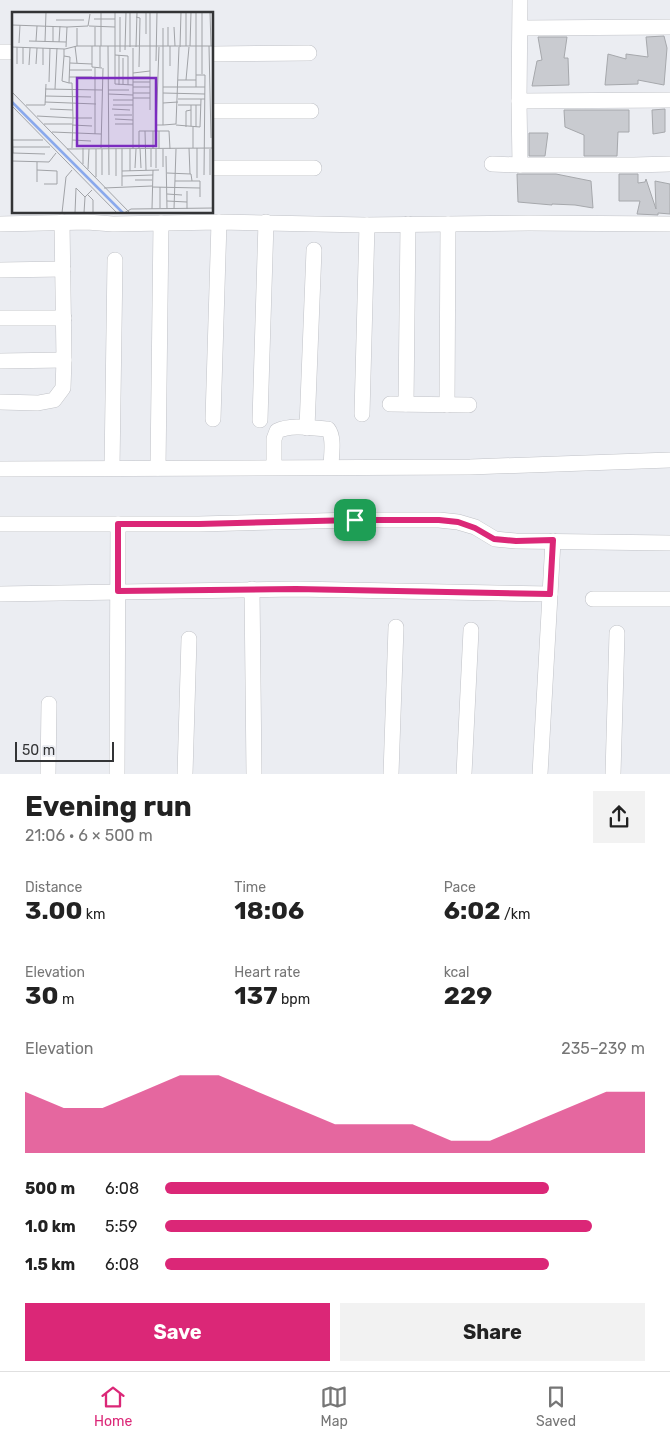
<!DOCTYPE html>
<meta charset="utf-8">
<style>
:root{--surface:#fff;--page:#f2f2f2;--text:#222;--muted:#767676;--line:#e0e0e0;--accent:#db2777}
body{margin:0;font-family:Rubik,sans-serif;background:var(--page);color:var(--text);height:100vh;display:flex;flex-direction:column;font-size:19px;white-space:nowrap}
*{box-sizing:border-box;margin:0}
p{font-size:16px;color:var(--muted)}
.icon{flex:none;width:28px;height:28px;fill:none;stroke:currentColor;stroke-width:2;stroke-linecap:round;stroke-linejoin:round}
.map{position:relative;height:774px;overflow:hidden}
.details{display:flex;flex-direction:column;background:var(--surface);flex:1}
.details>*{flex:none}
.scale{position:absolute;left:15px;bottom:12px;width:99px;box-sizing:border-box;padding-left:5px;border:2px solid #333436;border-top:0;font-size:14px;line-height:18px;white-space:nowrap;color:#333436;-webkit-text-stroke:4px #ebedf2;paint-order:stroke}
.pin{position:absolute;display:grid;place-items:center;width:42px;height:42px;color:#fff;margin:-21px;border-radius:10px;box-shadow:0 2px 8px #0006}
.round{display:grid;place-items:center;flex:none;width:52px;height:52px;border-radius:0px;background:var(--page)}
.summary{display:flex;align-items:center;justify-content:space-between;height:85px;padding:0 25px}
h1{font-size:28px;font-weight:700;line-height:38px}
.figures{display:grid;grid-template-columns:repeat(3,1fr);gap:8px;height:85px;padding:5px 25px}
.figures div{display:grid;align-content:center}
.figures b{font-size:25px;font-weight:700}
.figures small{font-size:14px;font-weight:400}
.figures p{font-size:14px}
.chart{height:140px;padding:10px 25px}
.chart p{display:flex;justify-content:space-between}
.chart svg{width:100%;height:90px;margin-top:5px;fill:var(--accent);opacity:.7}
.action{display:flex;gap:10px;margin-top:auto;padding:10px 25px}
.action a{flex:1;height:58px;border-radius:0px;background:var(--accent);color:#fff;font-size:20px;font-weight:700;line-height:58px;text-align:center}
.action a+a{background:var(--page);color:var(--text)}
ul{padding:0 25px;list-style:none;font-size:16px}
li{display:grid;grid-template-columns:80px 60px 1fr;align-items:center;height:38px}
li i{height:12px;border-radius:6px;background:var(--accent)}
.dock{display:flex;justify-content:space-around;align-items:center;height:70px;border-top:1px solid var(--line);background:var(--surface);font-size:14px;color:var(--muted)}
.dock a{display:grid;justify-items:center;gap:2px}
.dock .current{color:var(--accent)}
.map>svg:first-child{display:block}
.building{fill:#c9cbd0;stroke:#a6a8ac}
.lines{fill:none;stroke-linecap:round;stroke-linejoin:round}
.minor-casing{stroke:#c0c2c7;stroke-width:16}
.minor{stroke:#fff;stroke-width:15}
.route-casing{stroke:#fff;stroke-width:10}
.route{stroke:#db2777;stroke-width:6}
.inset-river{fill:none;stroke:#8aa9ec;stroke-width:2.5}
.inset-road{fill:none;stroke:#a1a3a7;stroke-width:1}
.view{fill:#7b2cbf;fill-opacity:0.15;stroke:#7b2cbf;stroke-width:2.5}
.inset-edge{fill:none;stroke:#333436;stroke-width:2.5}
</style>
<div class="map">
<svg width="670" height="774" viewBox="0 0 670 774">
<rect width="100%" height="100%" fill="#ebedf2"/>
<g class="building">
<polygon points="664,36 667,48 664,85 638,80 638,84 605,85 608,54 626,59 626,54 648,57 646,37"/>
<polygon points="538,37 567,37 564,58 568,58 569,85 532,86 537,61 542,60"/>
<polygon points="665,109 665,132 653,134 652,110"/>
<polygon points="564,110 629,110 629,132 618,132 617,156 584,156 584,135 565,127"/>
<polygon points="529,133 548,133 545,156 529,156"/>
<polygon points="517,174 556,174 591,181 593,208 575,205 552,204 552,205 518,202"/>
<polygon points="619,174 638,174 638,183 645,182 646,179 656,209 655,181 670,184 670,214 658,213 658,215 637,214 640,201 619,201"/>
</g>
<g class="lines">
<defs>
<g id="minor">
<polyline points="520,0 519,101 520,165 634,165 670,164"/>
<polyline points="521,28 670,27"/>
<polyline points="0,52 14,52"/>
<polyline points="212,54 309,53"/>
<polyline points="519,101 670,100"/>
<polyline points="212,111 311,111"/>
<polyline points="492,164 520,165"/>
<polyline points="212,168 314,168"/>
<polyline points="0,224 87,222 113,224 219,222 365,225 529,223 670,224"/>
<polyline points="0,270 63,269"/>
<polyline points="0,318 64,318"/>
<polyline points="0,361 64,360"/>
<polyline points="0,402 38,403 54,400 63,388 64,360 62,222"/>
<polyline points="390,404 469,405"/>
<polyline points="406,404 408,224"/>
<polyline points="447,405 448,224"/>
<polyline points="362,414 367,225"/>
<polyline points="213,419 219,222"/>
<polyline points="260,420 266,222"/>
<polyline points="307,428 314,250"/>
<path d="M274 467V439L277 431C291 424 312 428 328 429 335 438 331 456 331 467"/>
<polyline points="112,468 115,260"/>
<polyline points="158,468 161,223"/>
<polyline points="0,469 470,467 670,460"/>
<polyline points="0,524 199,524 355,520 439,520 458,522 475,527 495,539 516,541 670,543"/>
<polyline points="252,589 254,774"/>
<polyline points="0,594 296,589 550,594"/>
<polyline points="593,599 670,599"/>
<polyline points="48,774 49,704"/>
<polyline points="117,774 118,524"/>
<polyline points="185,774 189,639"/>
<polyline points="391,774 396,627"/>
<polyline points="464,774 471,630"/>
<polyline points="540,774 553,541"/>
<polyline points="613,774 617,633"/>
</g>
</defs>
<use href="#minor" class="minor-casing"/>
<use href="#minor" class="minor"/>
</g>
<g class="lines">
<defs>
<polygon id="route" points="355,520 439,520 458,522 475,528 494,539 516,541 553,540 550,594 296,589 118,591 118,524 199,524"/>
</defs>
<use href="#route" class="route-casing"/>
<use href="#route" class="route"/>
</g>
<g transform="translate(12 12)">
<rect width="201" height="201" fill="#ebedf2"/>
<path class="inset-river" d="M0 90 111 201"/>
<path class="inset-road" d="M51 0H79M89 0V34M103 0V72L121 73M138 0V98M174 0V34M184 0V75M198 0 199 34M124 5 128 6 127 55M82 7H103M44 8H72M0 13 55 15 54 35M77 14 103 15M55 15 76 14 78 2M83 15V34M156 15V34M162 15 163 34M134 22V0M17 29 54 30M24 29 25 14M33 30 34 0M41 30V14M47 30 48 14M7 31 8 13M63 34 65 51M65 34V16M80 34V55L90 56M88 34V55M96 34 97 163M178 34 179 0M197 34 199 126M0 35 53 37 65 34H202M118 35V0M124 35 125 0M168 35 169 0M121 36V137M113 38 114 0M108 40V5M103 43 116 44V73M107 43V73M52 44 50 69 57 71 58 45 52 44V37M111 46V72M144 49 145 0M58 51 80 52M5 52V35M11 52V35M24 52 25 36M17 53 18 36M31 53V36M158 54V34M57 58H80M121 61 138 59M190 62V0M184 63H193L192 163M57 65H80M121 65H138M166 68H184M174 68 177 35M37 70 38 36M121 70H138M121 75H138M151 75H193M33 77 90 78M43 77 45 36M96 78H117M0 80 118 201M121 81H138M151 81 193 82M96 82 121 83M33 84 79 85M121 86H138M166 87H193M101 88H121M33 90 84 92M151 91 166 90M14 93H33L34 72M101 93H121M166 93H189M179 93V114M184 93V115M0 94 105 201M38 97 61 98M100 97 118 98M102 103H120M25 104 61 106 60 71H57M103 107 121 108M32 112H60M103 112H121M60 113 80 114M144 113H151V16M151 113 164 112 167 35M164 113 188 115 189 87M0 114 1 141 33 142M174 115V99L179 98M133 119 134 158M141 119V137M144 119 147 35M147 119V137M40 120 89 122M83 122V56M0 128H31M60 128 79 129M0 135H38M60 136 61 106H80M71 136V152M89 136 91 56M118 136V159M127 136V119H157L158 137M128 136 129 156M177 136 178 162M181 136V115M55 137 202 136M151 137V155M198 137V163M154 144 155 197M0 149 37 150 44 141M139 155V137M123 156 124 137M144 156V137M76 157 77 137M25 158 45 159V172H32M110 159 147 158M155 161 179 162 180 169M90 163V137M104 164V136M110 164 141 163M84 165V137M185 166V136M123 168H140M163 169H188V185M25 170V150M110 174V136M140 175 188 176M92 176 140 174M175 179V197M75 182 81 188V201M155 182 170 183M155 189 175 190M148 196V175M140 197 141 158M162 197 164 137M50 201 54 165 60 158M63 201 64 176 73 185M72 201 73 185 80 178M112 201 119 197 202 196"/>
<path class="view" d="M65 66H144V134H65Z"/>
<rect width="201" height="201" class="inset-edge"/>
</g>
</svg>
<div class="scale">50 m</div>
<div class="pin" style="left:355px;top:520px;background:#1e9e55"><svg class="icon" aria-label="arrive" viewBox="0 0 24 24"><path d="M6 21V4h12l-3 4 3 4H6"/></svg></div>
</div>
<section class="details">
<div class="summary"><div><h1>Evening run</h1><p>21:06 · 6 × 500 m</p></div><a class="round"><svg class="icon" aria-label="share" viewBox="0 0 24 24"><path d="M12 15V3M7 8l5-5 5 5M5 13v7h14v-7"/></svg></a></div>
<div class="figures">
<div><p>Distance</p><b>3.00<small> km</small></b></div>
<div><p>Time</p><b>18:06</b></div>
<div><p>Pace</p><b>6:02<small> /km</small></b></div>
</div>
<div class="figures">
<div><p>Elevation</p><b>30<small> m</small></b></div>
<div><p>Heart rate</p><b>137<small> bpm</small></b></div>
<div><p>kcal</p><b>229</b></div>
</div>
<div class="chart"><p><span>Elevation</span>235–239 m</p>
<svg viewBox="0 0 160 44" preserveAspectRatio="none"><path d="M0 44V14L10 22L20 22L30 14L40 6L50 6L60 14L70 22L80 30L90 30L100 30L110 38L120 38L130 30L140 22L150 14L160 14V44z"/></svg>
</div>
<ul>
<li><b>500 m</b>6:08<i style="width:80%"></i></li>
<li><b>1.0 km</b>5:59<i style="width:89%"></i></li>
<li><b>1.5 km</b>6:08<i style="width:80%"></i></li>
</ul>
<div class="action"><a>Save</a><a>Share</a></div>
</section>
<nav class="dock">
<a class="current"><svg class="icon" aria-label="home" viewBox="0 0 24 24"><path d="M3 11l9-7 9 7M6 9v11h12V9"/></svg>Home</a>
<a><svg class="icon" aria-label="map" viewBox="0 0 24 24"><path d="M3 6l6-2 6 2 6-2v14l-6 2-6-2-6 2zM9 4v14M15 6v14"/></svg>Map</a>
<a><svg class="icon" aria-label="saved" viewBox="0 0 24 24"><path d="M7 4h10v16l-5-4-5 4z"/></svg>Saved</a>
</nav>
